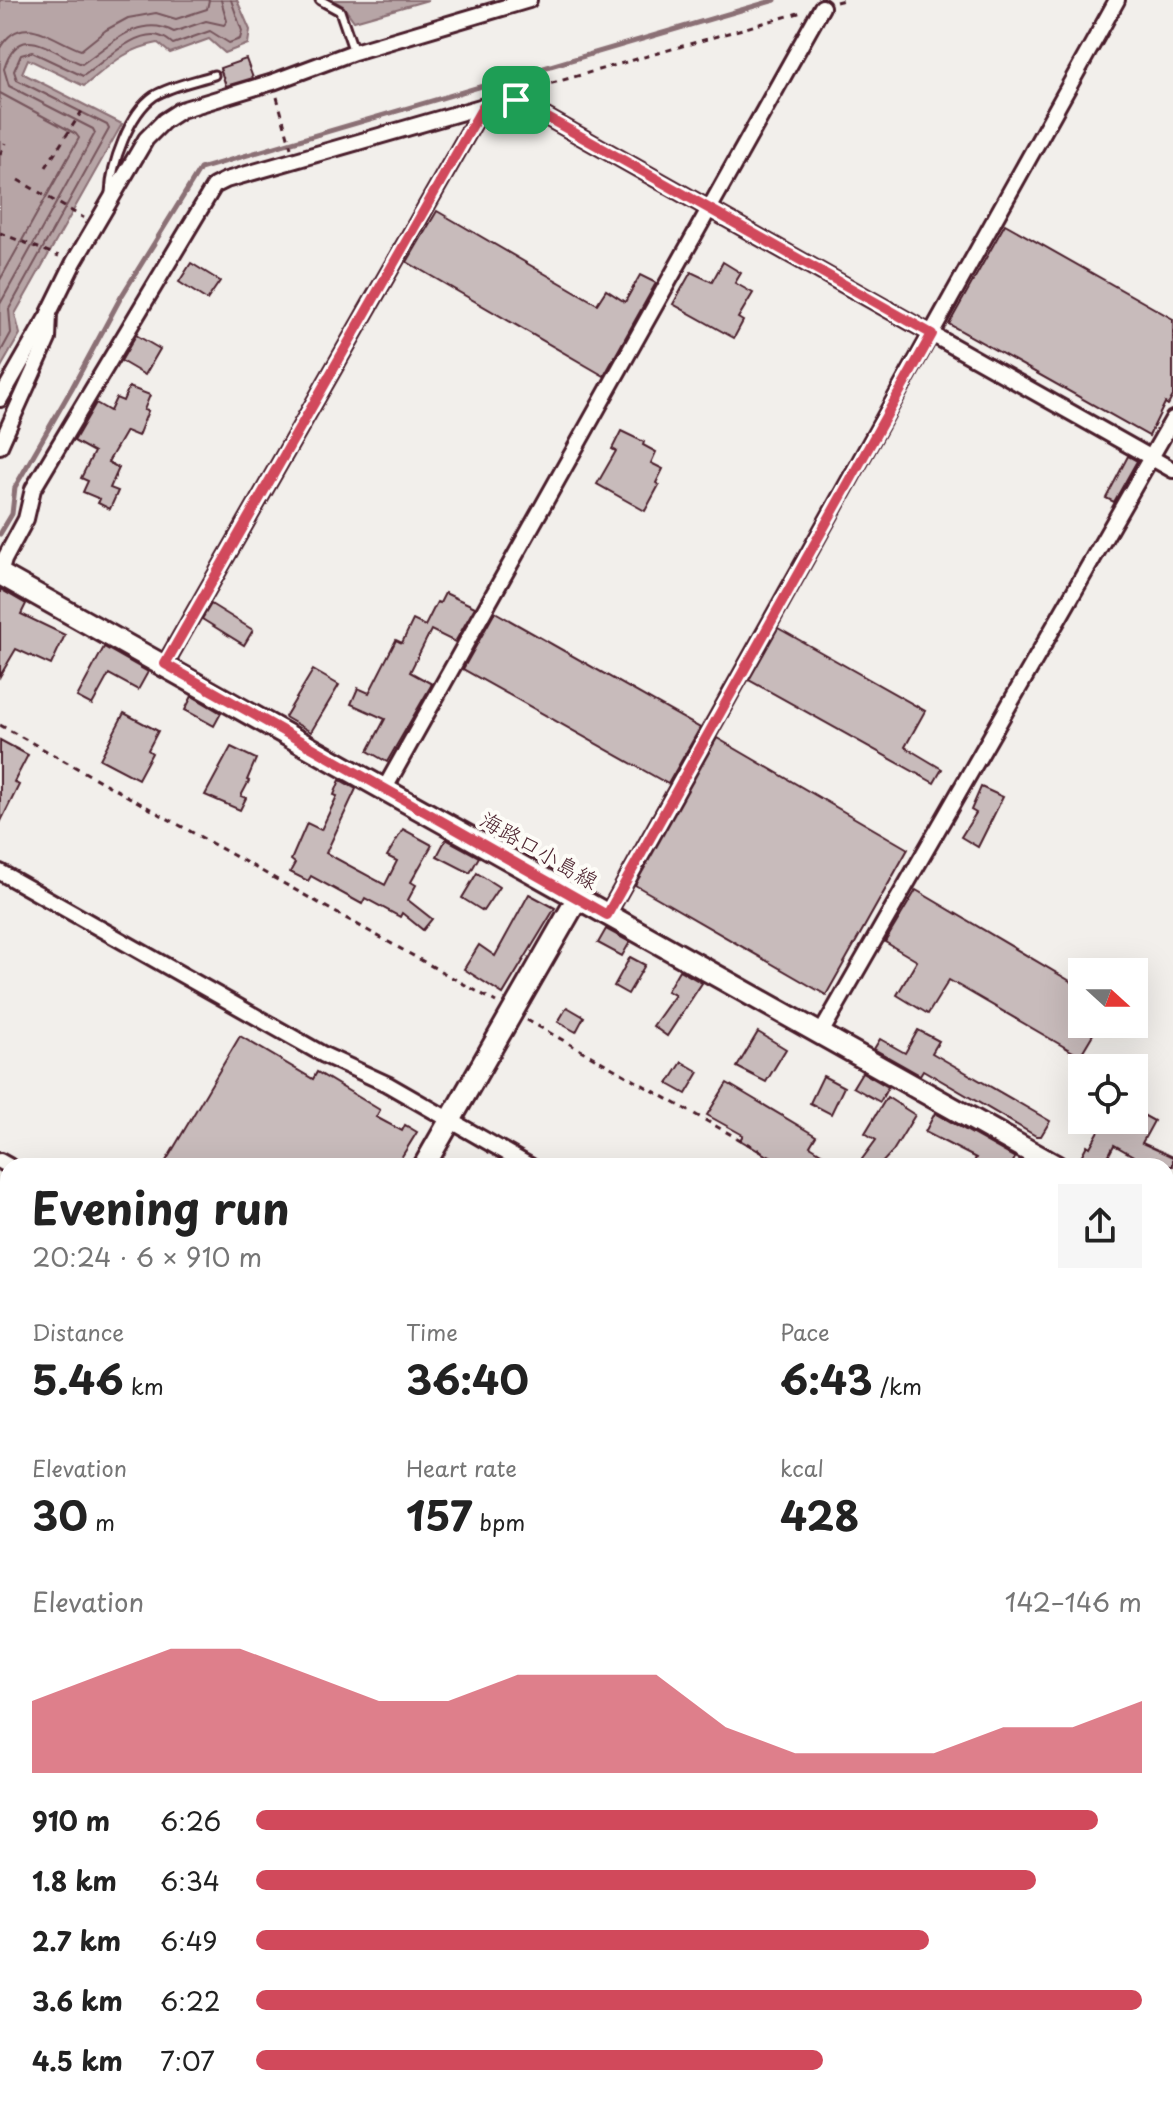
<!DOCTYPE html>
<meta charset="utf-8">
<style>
:root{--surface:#fff;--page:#f6f6f6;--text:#222;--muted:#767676;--accent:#d1495b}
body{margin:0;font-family:"Playpen Sans","Klee One",sans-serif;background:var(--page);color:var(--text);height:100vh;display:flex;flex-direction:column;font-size:30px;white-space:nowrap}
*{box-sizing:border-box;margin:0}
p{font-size:26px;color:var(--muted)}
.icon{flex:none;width:44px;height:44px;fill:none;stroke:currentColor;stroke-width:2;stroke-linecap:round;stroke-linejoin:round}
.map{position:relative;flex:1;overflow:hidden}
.panel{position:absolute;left:0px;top:1158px;width:1174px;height:948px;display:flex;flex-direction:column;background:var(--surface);border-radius:24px 24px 0 0;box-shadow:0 8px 32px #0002}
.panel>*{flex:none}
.needle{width:52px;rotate:111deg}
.controls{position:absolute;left:1068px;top:958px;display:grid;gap:16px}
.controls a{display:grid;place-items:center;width:80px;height:80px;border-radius:0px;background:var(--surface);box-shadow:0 8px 32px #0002;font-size:40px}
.pin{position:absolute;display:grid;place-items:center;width:68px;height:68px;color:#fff;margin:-34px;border-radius:16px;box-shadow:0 4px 12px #0006}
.round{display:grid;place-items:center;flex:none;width:84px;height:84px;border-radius:0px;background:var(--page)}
.overview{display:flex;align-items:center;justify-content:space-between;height:136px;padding:0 32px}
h1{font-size:44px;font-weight:700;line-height:60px}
.figures{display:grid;grid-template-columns:repeat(3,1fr);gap:12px;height:136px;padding:8px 32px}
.figures div{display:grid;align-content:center}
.figures b{font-size:40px;font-weight:700}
.figures small{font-size:22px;font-weight:400}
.figures p{font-size:22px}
.chart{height:224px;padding:16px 32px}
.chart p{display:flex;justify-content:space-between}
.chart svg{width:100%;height:144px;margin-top:8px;fill:var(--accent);opacity:.7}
ul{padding:0 32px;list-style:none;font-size:26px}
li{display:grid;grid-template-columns:128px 96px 1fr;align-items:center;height:60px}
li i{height:20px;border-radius:10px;background:var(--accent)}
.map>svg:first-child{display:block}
.water{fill:#b7a5a6;stroke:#8b6f75;stroke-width:2}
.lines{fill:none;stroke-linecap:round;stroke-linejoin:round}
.shore{stroke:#76555c;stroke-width:2}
.stream{stroke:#8b6f75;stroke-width:5}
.building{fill:#c8bbbb;stroke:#4a1f2b;stroke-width:2}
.lane-casing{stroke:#4a1f2b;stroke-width:13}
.street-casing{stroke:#4a1f2b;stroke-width:20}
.secondary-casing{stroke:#4a1f2b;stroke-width:26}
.path{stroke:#4a1f2b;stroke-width:3;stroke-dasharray:6 6;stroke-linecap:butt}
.lane{stroke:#fdfcf7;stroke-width:7}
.street{stroke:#fdfcf7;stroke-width:14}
.secondary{stroke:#fdfcf7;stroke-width:20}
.route-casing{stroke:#fff;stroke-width:16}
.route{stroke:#d1495b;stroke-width:10}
.labels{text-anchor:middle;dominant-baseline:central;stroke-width:8;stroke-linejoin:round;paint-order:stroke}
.street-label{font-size:22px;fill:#4a1f2b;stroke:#fdfcf7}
</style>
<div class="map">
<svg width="1173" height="2106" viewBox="0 0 1173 2106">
<rect width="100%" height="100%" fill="#f2efeb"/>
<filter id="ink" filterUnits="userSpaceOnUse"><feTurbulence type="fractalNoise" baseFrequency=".0125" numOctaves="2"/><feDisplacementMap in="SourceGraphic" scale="16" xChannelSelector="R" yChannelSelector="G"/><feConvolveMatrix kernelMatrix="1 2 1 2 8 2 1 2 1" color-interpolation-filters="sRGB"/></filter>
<g filter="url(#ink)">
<g class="water">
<path d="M0 0H237L250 30 248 44 225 53 209 39 170 53 158 43C125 49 109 66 84 86L28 59 22 73 122 124 15 314 20 334 0 369Z"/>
<polygon points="333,0 428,0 354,21 343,6"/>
</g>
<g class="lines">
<g class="shore">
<path d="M0 48C22 10 52 40 81 50L106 30 128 18 156 13 176 19 207 9 209 0"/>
<polyline points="0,93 76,134 79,138 0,280"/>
<path d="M0 304 95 133 93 129 9 86 4 69C20 18 51 53 82 64 110 45 139 13 174 32L206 21 224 25 227 21 221 0"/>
<path d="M0 353 11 333 9 309 109 129 107 125 17 80 14 71 21 55 32 52 83 76C101 65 137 26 162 37 166 38 169 41 173 44L210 31 229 43 240 39 242 31 231 0"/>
</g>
<polyline class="stream" points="0,534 12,514 15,487 72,388 121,297 200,169 775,0"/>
</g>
<g class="building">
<polygon points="246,59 253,78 226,86 220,68"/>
<polygon points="437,211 597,304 606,290 625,302 640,275 656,283 604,376 407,262"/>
<polygon points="1005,224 1173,319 1173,396 1168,405 1165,403 1149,436 949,324"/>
<polygon points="723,262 741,273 735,283 753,293 738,318 743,321 734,338 673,304 691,272 712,282"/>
<polygon points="191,263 220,281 207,300 179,282"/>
<polygon points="136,335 160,349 145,375 121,361"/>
<polygon points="129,387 150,395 144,410 148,411 138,436 126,431 108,462 119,468 110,488 118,491 110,509 98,503 100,499 83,492 88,481 81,478 94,452 74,441 96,403 110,411 116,398 123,401"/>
<polygon points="621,431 644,442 643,445 656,452 651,463 663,469 656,483 659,485 645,511 597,484 616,451 612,449"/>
<polygon points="1128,456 1137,461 1114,502 1106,498"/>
<polygon points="0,589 26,604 21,614 65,635 51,665 16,649 0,676"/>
<polygon points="445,593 475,607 455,642 431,630 410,672 432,684 387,762 368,751 385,719 351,704 358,688 369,693 396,640 402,643 413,620 425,626 437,602 440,603"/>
<polygon points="211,604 253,630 244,645 202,619"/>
<polygon points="495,612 700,728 668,784 463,669"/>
<polygon points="778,628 925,711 905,747 942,769 934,783 749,680"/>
<polygon points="104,647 148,672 138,690 109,674 92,705 77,697"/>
<polygon points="313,670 339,685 311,732 285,717"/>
<polygon points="192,696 221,713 214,726 185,710"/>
<polygon points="124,713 158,731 148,750 152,753 138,779 100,759"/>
<polygon points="717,738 908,849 826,995 635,885"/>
<polygon points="0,740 28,755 14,782 19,785 0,823"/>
<polygon points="231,747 256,759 247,780 249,781 241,796 246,798 240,810 205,795"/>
<polygon points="340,780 356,789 326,853 385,885 397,861 387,856 403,829 432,845 411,882 416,885 408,900 432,919 423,930 402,913 400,917 365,898 362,904 311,876 308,881 290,872 295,863 291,860 307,823 321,830 337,796 334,795"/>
<polygon points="981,787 1003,797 978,847 961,837 976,813 971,810"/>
<polygon points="446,839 479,857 470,873 437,856"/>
<polygon points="477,873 499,887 483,911 462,898"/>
<polygon points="916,890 1082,988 1082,1024 1099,1024 1080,1056 949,980 928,1014 897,995 917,961 885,942"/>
<polygon points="529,894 555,908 503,994 464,969 479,945 495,956"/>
<polygon points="606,929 630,942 622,956 598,943"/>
<polygon points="630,957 645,965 628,994 614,986"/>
<polygon points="679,970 702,983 667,1036 653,1026 675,995 667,991"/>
<polygon points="567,1007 584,1017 576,1032 558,1022"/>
<polygon points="918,1030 939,1041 932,1053 1050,1121 1041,1136 1036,1136 923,1070 920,1075 874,1049 880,1039 905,1053"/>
<polygon points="758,1032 786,1049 766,1082 737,1067"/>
<polygon points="240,1036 313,1079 317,1072 380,1110 376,1117 402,1131 405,1125 417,1132 396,1166 163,1166"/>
<polygon points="682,1062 699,1072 686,1094 668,1084"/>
<polygon points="862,1072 888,1087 880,1102 853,1087"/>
<polygon points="823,1076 844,1087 831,1114 810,1103"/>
<polygon points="727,1083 816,1136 810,1146 842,1166 784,1166 740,1140 743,1135 707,1115"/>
<polygon points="887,1097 915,1115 893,1151 879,1166 857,1166 876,1140 865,1133"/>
<polygon points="1134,1110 1154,1121 1142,1143 1173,1157 1173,1166 1151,1166 1114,1145 1103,1166 1076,1166 1087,1145 1090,1147 1105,1120 1134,1120"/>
<polygon points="935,1113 1015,1158 1011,1166 983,1166 974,1162 976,1158 925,1132"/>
</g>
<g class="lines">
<defs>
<g id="lane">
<polyline points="320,0 340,11 354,52"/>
<path d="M110 193C111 165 129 113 154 96 170 86 196 81 214 75"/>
</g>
<g id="street">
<polyline points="0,399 47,317"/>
<polyline points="0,446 48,339 49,313 74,262 146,139 164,121 181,110 273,82 354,52 529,0"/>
<polyline points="0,574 4,560 26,519 33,489 214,186 226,180 508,99 516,100 1173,470"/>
<polyline points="165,664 483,107"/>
<polyline points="385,788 822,7"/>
<polyline points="0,872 324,1055 387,1084 530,1166"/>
<polyline points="607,915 1117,0"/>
<polyline points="821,1033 1173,419"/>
<polyline points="0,1161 9,1166"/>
<polyline points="0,1453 8,1457"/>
<polyline points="1166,1525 1173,1529"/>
<polyline points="0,1751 8,1755"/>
<polyline points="1166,1814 1173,1818"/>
<polyline points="0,2038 8,2043"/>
<polyline points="106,2098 120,2106"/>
<polyline points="618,2098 632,2106"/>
<polyline points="1136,2098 1151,2106"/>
<polyline points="726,2106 731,2098"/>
</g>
<g id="secondary">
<polyline points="0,574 1056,1166"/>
<polyline points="424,1166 577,899"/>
<polyline points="1166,1226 1173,1230"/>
<polyline points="0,1905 8,1891"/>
</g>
</defs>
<use href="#lane" class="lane-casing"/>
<use href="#street" class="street-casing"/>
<use href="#secondary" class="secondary-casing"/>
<g class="path">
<polyline points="836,2 844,0"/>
<polyline points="528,90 802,12"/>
<polyline points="277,97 291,148"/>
<polyline points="0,155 5,143"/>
<polyline points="46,167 84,108"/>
<polyline points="18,180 84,218"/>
<polyline points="0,233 59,256"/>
<polyline points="0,725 496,1002"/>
<polyline points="527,1020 787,1166"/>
<polyline points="1166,1380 1173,1384"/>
</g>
<use href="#lane" class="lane"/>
<use href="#street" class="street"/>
<use href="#secondary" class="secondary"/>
</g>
</g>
<g class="lines" filter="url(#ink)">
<defs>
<polygon id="route" points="508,99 516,100 932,334 607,915 165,664 483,107"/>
</defs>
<use href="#route" class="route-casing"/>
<use href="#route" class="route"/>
</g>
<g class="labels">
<g class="street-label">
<text transform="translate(540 849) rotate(30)">海路口小島線</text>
</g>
</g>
</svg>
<div class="controls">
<a><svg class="needle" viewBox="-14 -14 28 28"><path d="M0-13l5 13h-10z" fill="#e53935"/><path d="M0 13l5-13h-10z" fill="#767676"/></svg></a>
<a><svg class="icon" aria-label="locate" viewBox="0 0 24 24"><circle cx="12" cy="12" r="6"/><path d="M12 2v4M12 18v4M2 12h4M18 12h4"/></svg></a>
</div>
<div class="pin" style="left:516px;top:100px;background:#1e9e55"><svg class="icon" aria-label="arrive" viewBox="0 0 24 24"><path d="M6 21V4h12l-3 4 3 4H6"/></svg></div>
<section class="panel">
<div class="overview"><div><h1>Evening run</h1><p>20:24 · 6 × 910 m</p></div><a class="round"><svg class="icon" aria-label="share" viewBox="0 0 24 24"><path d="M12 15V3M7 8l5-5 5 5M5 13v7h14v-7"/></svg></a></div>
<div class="figures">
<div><p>Distance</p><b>5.46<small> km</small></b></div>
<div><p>Time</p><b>36:40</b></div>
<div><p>Pace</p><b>6:43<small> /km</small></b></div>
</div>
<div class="figures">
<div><p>Elevation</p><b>30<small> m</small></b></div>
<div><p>Heart rate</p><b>157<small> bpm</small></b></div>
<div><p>kcal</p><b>428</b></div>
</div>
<div class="chart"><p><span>Elevation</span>142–146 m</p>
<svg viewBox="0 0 160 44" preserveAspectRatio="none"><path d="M0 44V22L10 14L20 6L30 6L40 14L50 22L60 22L70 14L80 14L90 14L100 30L110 38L120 38L130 38L140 30L150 30L160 22V44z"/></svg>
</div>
<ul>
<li><b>910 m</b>6:26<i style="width:95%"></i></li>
<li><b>1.8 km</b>6:34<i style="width:88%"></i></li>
<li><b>2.7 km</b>6:49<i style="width:76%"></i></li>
<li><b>3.6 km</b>6:22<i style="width:100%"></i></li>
<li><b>4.5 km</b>7:07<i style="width:64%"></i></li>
</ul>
</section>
</div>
